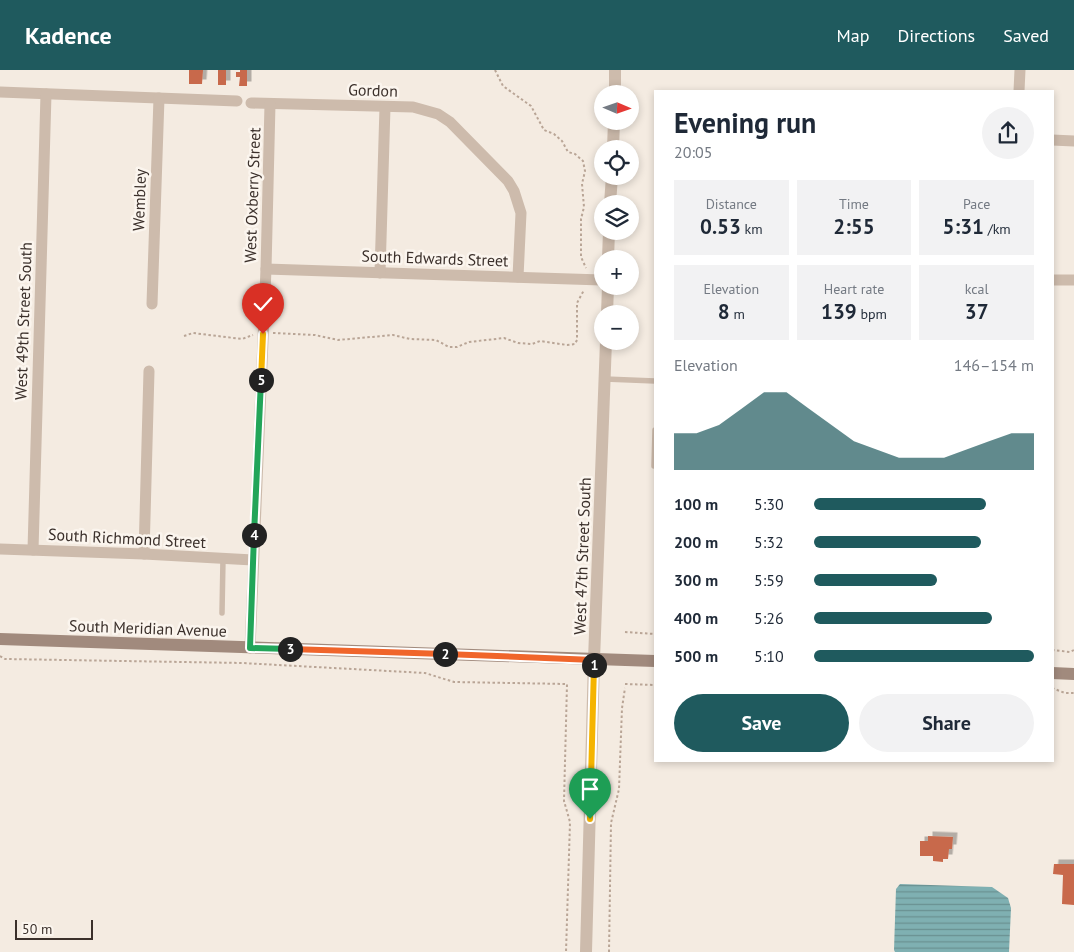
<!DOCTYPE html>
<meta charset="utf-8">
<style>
:root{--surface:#fff;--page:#f2f2f3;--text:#1f2937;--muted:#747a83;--accent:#1f5a5e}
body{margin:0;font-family:"PT Sans",sans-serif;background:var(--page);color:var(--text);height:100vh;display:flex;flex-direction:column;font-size:19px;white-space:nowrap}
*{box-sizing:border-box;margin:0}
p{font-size:16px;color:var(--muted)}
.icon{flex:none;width:28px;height:28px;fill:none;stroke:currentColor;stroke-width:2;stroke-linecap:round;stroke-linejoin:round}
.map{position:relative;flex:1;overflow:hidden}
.panel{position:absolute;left:654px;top:20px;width:400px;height:672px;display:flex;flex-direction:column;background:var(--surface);border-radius:0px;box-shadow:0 2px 8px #0003}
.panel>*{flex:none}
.needle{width:32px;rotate:92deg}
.buttons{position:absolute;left:594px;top:15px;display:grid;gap:10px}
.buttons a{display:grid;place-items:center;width:45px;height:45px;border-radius:50%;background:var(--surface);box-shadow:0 2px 8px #0003;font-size:25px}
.scale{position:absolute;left:15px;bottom:12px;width:78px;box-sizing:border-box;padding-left:5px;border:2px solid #3b302b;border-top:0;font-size:14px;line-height:18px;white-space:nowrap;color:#3b302b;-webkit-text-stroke:4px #fbf5ee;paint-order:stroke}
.pin{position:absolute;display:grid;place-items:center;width:42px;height:42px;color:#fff;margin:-51px -21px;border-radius:50% 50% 50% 0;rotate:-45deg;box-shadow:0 0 5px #0007}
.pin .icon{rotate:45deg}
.km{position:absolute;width:25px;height:25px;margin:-12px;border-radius:50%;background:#222;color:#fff;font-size:14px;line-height:25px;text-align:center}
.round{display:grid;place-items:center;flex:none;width:52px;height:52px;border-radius:26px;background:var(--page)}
.head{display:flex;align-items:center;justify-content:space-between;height:85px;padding:0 20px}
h1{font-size:28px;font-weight:600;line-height:38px}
.stats{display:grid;grid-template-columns:repeat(3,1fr);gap:8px;height:85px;padding:5px 20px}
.stats div{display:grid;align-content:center;border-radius:0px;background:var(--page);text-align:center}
.stats b{font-size:21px;font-weight:600}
.stats small{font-size:14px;font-weight:400}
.stats p{font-size:14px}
.chart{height:140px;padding:10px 20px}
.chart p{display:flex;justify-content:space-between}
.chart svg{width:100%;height:90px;margin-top:5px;fill:var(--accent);opacity:.7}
.action{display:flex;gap:10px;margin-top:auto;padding:10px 20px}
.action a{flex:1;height:58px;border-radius:30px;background:var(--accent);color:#fff;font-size:20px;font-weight:600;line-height:58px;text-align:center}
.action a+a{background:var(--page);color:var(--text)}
ul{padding:0 20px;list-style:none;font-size:16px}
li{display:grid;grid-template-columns:80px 60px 1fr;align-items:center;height:38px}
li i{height:12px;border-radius:6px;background:var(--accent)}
header{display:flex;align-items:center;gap:30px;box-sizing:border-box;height:70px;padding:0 25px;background:var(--accent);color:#fff}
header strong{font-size:24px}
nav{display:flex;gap:28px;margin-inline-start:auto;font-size:18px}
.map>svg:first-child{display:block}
.water{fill:url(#water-rules)}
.building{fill:#c8694b;filter:url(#shadow)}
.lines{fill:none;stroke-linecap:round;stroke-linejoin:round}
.path{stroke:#b9a596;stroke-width:2;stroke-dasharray:2.5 2.5;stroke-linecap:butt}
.service{stroke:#cdbbac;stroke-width:5.5}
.minor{stroke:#cdbbac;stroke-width:11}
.tertiary{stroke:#cdbbac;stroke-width:12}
.secondary{stroke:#a18a7d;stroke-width:12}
.split-1-casing{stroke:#fff;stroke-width:10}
.split-2-casing{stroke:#fff;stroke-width:10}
.split-3-casing{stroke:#fff;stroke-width:10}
.split-4-casing{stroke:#fff;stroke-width:10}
.split-5-casing{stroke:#fff;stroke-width:10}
.split-6-casing{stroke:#fff;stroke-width:10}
.split-1{stroke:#f5b400;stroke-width:6}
.split-2{stroke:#f0652b;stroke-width:6}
.split-3{stroke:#f0652b;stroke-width:6}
.split-4{stroke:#22a559;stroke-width:6}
.split-5{stroke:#22a559;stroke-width:6}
.split-6{stroke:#f5b400;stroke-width:6}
.labels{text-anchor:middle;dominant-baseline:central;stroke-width:5;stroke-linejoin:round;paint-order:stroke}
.street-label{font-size:16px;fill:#3b302b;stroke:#fbf5ee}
</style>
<header>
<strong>Kadence</strong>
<nav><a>Map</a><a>Directions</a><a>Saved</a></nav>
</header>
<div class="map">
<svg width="1074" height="882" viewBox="0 0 1074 882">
<defs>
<pattern id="water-rules" width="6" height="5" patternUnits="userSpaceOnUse" patternTransform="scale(1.25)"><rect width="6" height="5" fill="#7fb0b2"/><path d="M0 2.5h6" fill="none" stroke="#699091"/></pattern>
<filter id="shadow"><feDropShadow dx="4.5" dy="-4.5" stdDeviation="0" flood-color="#0004"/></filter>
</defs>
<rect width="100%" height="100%" fill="#f4ebe1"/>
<polygon class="water" points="900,814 992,817 1008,828 1011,838 1009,882 895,882 894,880 896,819"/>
<g class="building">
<polygon points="189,0 203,0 202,14 189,14"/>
<rect x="218" y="0" width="8" height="15"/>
<polygon points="240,0 247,0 247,16 239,16 240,7 236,7 236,2 240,2"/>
<polygon points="928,766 953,767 952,779 949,779 948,789 943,789 943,792 933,791 933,786 920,786 920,771 928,771"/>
<polygon points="1054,794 1074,794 1074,835 1062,834 1063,805 1053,804"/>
</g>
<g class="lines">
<g class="path">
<polyline points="495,0 503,16 531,36 544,60 554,64 562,71 568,82 575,84 583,91 585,101 582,114 584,137 581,149 581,187 586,198"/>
<polyline points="273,263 315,265 338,270 393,265 410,269 436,270 449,277 457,277 469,272 504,268 518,273 532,274 540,271 567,275 575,274 577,270 577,233 584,220"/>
<polyline points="184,266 193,263 242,269 253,265"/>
<polyline points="625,562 655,564"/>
<polyline points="1052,580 1070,582 1074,580"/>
<polyline points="0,586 5,589 242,593 425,603 454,612 567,614 564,731 570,752 566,882"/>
<polyline points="625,614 655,615"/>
<polyline points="1052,618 1065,623 1074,623"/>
<polyline points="609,882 611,753 619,719 622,638 625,618"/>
</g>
<g class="service">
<polyline points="605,309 655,311"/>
<polyline points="654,396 655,360"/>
<polyline points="222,543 223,489"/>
</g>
<g class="minor">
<polyline points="1019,21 1020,0"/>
<polyline points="0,22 237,31"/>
<polyline points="251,33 413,37 438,44 450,52 508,111 514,121 521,143 518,207"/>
<polyline points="1052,70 1074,71"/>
<polyline points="266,199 602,210"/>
<polyline points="380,203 385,37"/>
<polyline points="1052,210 1074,210"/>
<polyline points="152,234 159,28"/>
<polyline points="0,479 144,484 253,490"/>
<polyline points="33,480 46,24"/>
<polyline points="144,484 149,301"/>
<polyline points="250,578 266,199 270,34"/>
</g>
<g class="tertiary">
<polyline points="615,24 615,0"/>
<polyline points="613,79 614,51"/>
<polyline points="610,134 612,106"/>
<polyline points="608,189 609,161"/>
<polyline points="607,244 608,216"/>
<polyline points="586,882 594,590 606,271"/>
</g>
<g class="secondary">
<polyline points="0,569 655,591"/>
<polyline points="1052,603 1074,604"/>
</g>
</g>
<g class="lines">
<defs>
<polyline id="split-1" points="590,749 594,595"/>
<polyline id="split-2" points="445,584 594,590 594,595"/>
<polyline id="split-3" points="290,579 445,584"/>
<polyline id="split-4" points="254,465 250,578 290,579"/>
<polyline id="split-5" points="254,465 261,310"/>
<polyline id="split-6" points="261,310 263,264"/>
</defs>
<use href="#split-1" class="split-1-casing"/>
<use href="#split-2" class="split-2-casing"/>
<use href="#split-3" class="split-3-casing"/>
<use href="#split-4" class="split-4-casing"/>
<use href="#split-5" class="split-5-casing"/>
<use href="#split-6" class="split-6-casing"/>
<use href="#split-1" class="split-1"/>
<use href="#split-2" class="split-2"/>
<use href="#split-3" class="split-3"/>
<use href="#split-4" class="split-4"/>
<use href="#split-5" class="split-5"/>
<use href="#split-6" class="split-6"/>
</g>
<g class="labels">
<g class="street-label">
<text transform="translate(373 20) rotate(2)">Gordon</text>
<text transform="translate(252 125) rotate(-88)">West Oxberry Street</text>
<text transform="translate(139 130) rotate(-88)">Wembley</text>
<text transform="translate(435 188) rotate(2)">South Edwards Street</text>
<text transform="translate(23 251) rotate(-88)">West 49th Street South</text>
<text transform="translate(127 468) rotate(3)">South Richmond Street</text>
<text transform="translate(582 486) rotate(-88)">West 47th Street South</text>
<text transform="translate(148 558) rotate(2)">South Meridian Avenue</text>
</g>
</g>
</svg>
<div class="buttons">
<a><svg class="needle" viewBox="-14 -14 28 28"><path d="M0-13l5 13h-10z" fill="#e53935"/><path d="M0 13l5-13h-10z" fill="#747a83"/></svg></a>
<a><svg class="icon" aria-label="locate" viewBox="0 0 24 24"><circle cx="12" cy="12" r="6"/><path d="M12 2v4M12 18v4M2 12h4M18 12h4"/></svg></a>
<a><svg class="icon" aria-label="layers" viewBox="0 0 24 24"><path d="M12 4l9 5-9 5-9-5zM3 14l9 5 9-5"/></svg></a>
<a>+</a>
<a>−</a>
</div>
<div class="scale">50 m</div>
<div class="pin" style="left:590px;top:749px;background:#1e9e55"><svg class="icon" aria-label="arrive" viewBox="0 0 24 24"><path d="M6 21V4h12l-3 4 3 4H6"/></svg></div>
<div class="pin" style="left:263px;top:264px;background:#d93025"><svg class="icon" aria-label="check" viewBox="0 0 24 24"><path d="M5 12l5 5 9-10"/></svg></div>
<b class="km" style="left:594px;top:595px">1</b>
<b class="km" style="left:445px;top:584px">2</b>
<b class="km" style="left:290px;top:579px">3</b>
<b class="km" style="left:254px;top:465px">4</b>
<b class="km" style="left:261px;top:310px">5</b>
<section class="panel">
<div class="head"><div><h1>Evening run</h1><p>20:05</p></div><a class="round"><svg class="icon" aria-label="share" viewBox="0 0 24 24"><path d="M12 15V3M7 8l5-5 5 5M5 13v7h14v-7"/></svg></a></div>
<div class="stats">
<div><p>Distance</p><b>0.53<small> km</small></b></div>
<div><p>Time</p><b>2:55</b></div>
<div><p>Pace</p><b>5:31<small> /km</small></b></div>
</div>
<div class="stats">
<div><p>Elevation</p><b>8<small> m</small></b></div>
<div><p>Heart rate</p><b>139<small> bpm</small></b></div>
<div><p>kcal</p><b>37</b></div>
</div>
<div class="chart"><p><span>Elevation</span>146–154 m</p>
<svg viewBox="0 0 160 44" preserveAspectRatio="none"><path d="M0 44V26L10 26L20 22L30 14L40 6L50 6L60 14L70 22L80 30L90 34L100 38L110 38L120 38L130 34L140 30L150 26L160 26V44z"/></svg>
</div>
<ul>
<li><b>100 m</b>5:30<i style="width:78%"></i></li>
<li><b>200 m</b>5:32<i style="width:76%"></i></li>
<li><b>300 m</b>5:59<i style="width:56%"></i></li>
<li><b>400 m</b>5:26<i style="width:81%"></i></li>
<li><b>500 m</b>5:10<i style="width:100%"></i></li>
</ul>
<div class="action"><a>Save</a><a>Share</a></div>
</section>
</div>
